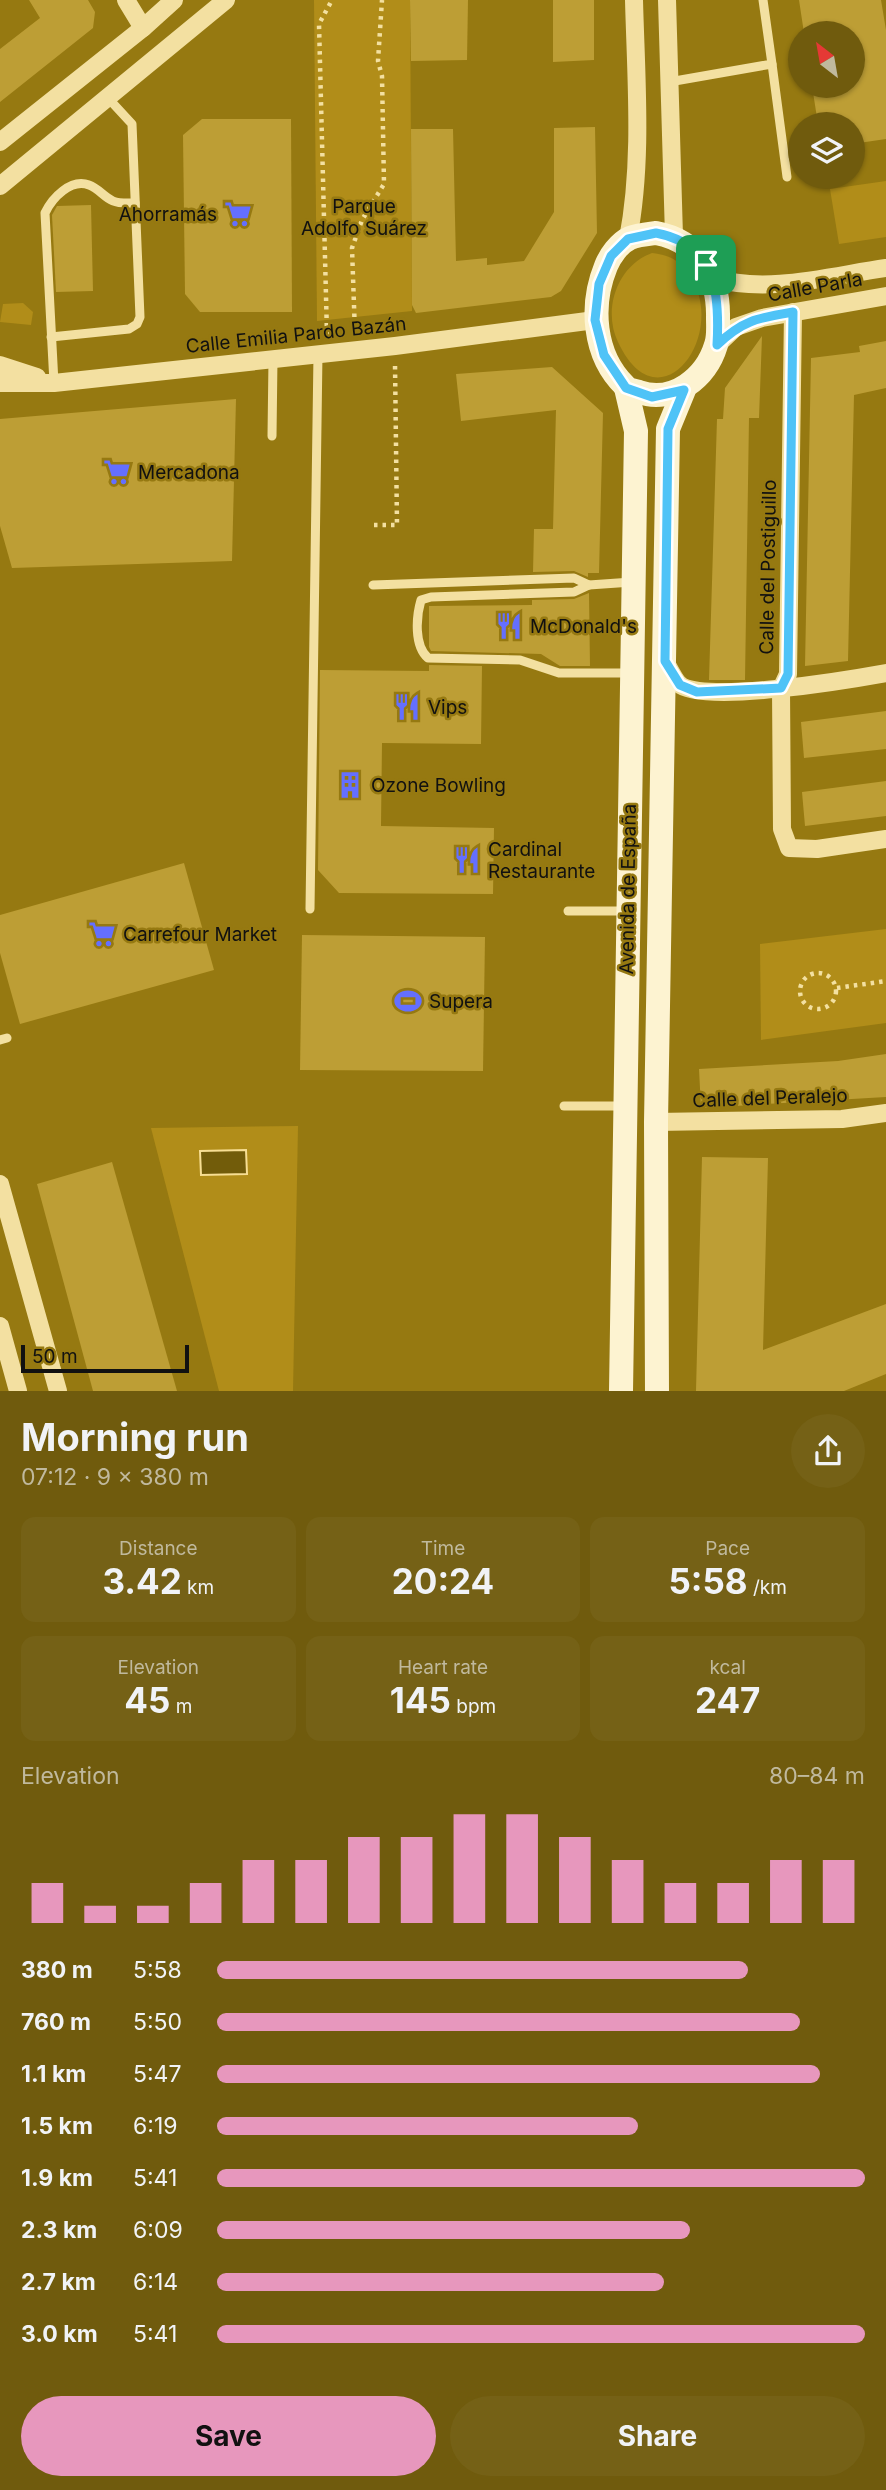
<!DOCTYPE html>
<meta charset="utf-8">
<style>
:root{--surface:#705b0d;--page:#756116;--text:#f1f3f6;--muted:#c0b99d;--accent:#e797bd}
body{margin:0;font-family:Inter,sans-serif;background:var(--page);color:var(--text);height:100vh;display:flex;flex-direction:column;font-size:26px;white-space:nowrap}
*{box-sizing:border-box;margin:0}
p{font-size:23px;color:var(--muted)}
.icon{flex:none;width:38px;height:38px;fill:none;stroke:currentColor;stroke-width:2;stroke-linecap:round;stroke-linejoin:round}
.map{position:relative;height:1391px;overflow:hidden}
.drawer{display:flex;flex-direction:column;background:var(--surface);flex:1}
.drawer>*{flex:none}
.needle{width:46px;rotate:329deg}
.tools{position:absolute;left:788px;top:21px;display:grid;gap:14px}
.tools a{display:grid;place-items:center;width:77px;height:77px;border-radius:50%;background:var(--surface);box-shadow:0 2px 5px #0004;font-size:35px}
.scale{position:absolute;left:21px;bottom:18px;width:168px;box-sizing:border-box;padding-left:7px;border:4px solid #111;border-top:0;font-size:19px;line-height:24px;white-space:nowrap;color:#111;-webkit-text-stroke:5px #967911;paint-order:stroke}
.pin{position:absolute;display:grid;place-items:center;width:60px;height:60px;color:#fff;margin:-30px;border-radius:14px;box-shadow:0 4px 10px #0006}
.round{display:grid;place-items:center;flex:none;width:74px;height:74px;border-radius:37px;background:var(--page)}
.summary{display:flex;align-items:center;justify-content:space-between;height:119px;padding:0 21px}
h1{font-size:38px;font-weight:700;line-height:52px}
.figures{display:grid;grid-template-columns:repeat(3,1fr);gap:10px;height:119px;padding:7px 21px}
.figures div{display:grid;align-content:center;border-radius:14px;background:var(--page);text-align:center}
.figures b{font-size:35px;font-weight:700}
.figures small{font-size:19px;font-weight:400}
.figures p{font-size:19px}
.chart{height:196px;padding:14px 21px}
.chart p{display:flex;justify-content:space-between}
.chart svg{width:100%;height:126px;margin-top:7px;stroke:var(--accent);stroke-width:6}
.button{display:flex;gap:14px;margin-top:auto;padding:14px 21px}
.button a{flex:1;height:80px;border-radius:42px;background:var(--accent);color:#111;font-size:28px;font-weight:700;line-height:80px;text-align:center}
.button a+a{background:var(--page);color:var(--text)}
ul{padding:0 21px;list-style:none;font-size:23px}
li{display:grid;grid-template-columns:112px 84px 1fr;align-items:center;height:52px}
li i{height:18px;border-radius:9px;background:var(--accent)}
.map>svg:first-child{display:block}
.green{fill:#b18d19}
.water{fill:#725c0a;stroke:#f7de93;stroke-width:2}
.building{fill:#bd9e35}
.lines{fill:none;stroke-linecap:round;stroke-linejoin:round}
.path{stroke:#f3e0a1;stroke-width:4.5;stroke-dasharray:3.5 5;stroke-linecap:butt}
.lane{stroke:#f3e0a1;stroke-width:9}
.street{stroke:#f3e0a1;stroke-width:18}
.secondary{stroke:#fdf3d1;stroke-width:24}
.route-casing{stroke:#fff;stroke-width:14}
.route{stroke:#4fc3f7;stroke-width:9}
.labels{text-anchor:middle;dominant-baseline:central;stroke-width:5;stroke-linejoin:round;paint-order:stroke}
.park-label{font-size:19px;fill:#111;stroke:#967911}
.poi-label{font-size:19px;fill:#111;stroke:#967911;text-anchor:start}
.street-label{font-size:19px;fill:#111;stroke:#967911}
</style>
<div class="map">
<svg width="886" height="1391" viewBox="0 0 886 1391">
<rect width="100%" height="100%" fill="#967911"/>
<g class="green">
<polygon points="314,0 410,0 412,311 317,321"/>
<polygon points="886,181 886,237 839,244 830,189"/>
<path d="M652 253C670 255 681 261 691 277 728 338 658 428 618 342 602 309 618 265 652 253Z"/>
<polygon points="23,303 33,312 31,325 0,322 3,304"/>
<polygon points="886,929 886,1023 761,1040 760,944"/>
<polygon points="298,1126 293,1391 219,1391 151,1128"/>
</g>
<polygon class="water" points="246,1150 247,1174 201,1175 200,1151"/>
<g class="building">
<polygon points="29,0 88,0 95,12 93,28 0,102 0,49 40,18"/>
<polygon points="410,0 468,0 467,60 411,61"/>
<polygon points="553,0 594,0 594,60 553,62"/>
<polygon points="799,0 881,0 886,30 886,139 852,144 852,124 818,124 812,86 852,86 852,33 804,33"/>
<polygon points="202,119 291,119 292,312 200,312 185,294 183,135"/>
<polygon points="595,127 597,233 561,291 551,297 416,313 412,305 411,129 453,129 456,261 487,258 487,265 524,261 554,212 554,128"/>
<polygon points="91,205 93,291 56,292 52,215 57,206"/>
<polygon points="762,336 759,418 749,418 745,680 709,680 717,419 723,419 725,388"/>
<polygon points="886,341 886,388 854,395 848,661 805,666 811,358 860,352 859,346"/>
<polygon points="552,367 603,413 599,573 588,573 588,577 574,571 533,572 534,529 553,529 556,410 461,421 456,374"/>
<polygon points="236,399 232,561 12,568 0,526 0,419"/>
<polygon points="589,593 590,666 560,666 541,654 431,651 429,647 429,606 532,605 532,600 574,599"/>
<polygon points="429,665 482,666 481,744 382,743 381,826 494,828 493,894 339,893 318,870 320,670 429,671"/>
<polygon points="886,711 886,749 804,758 801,722"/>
<polygon points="886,781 886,816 805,826 802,792"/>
<polygon points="184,863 214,970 20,1024 0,953 0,915"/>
<polygon points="302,935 485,937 483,1071 300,1070"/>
<polygon points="886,1054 886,1097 701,1108 699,1069 838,1061"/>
<polygon points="702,1157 768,1158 763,1350 886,1304 886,1374 844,1391 696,1391"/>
<polygon points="112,1162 177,1391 93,1391 37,1184"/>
</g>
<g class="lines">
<g class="path">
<polyline points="355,334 352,248 362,220 384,184 382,76 378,61 382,0"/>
<polyline points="327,335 319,24 332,0"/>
<polyline points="374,525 397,525 395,364"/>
<circle cx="818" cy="991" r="18"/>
<polyline points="837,988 886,981"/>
</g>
<g class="lane">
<polyline points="772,64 787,177"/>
<polyline points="669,82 772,64 763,0"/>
<polyline points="51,337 129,329 137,324 140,317 132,124 108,98"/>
<path d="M54 383 45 213C52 198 71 178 89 185 98 188 104 197 113 201 120 204 128 203 135 203"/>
<polyline points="272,436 273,359"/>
<polyline points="373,585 574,578 589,585"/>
<path d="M631 673H559L520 660 428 658C414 646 416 617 421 600L431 597 574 592 589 585 632 582"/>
<polyline points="310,909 318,354"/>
<polyline points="568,911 625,911"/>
<polyline points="0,1040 7,1038"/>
<polyline points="564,1106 623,1106"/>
</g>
<g class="street">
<polyline points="126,0 143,28"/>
<polyline points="667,0 674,236"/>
<polyline points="0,142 143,28 174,0"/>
<polyline points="0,186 226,0"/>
<path d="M628 239C643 161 636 79 634 0"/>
<path d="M713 278C768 294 830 276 886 268"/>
<polyline points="793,312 788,674 781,689 782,829 789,848 817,849 886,839"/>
<polyline points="717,345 736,327 762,318 886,296"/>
<polyline points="0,365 37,377"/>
<polyline points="0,383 54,383 395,346 595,320"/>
<path d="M665 661C669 668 674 679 679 684 701 705 853 679 886 673"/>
<polyline points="656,1122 842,1119 886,1113"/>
<polyline points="0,1184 58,1391"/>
<polyline points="0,1326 18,1391"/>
</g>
<g class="secondary">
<path d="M656 233C699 241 719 276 718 318 718 326 719 337 716 345 706 378 673 404 639 392 635 391 628 390 625 386 593 355 590 305 606 266 610 256 619 243 630 238 637 235 648 234 656 233Z"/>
<polyline points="621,1391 636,431 626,388"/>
<polyline points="657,1391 656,1122 668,429 684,390"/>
</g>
</g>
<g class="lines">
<defs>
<path id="route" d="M656 233C716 244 720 293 717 345 743 320 758 318 793 312L788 674 781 688 697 692 680 685 665 661 668 429 684 390 652 397 626 388 604 355 595 320 599 284 611 256 628 239Z"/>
</defs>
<use href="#route" class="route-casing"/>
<use href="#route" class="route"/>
</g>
<defs>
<symbol id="supermarket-bare" viewBox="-9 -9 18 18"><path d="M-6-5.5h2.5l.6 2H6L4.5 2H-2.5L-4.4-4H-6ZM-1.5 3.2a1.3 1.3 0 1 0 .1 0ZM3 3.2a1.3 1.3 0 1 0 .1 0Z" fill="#646fff" stroke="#967911" stroke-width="2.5" paint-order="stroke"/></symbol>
<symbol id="restaurant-bare" viewBox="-9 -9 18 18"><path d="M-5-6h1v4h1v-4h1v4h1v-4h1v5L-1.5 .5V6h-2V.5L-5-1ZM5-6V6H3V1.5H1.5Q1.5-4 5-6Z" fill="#646fff" stroke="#967911" stroke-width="2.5" paint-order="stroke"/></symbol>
<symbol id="building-bare" viewBox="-9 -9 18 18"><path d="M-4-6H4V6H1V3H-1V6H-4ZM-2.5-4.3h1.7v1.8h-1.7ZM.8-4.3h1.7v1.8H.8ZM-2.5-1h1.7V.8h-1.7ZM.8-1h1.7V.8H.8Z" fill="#646fff" stroke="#967911" stroke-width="2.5" paint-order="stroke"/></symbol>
<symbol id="stadium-bare" viewBox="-9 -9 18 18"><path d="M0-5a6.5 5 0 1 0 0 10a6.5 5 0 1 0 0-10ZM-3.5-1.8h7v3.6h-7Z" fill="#646fff" stroke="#967911" stroke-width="2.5" paint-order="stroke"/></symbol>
</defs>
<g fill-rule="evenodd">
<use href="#supermarket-bare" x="219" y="195" width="38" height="38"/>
<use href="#supermarket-bare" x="98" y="453" width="38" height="38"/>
<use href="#restaurant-bare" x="490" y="607" width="38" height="38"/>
<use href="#restaurant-bare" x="388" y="688" width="38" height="38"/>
<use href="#building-bare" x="331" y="766" width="38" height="38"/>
<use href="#restaurant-bare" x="448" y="841" width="38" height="38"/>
<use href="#supermarket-bare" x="83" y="915" width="38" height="38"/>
<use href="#stadium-bare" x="389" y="982" width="38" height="38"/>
</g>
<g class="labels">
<g class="park-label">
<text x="364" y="206">Parque<tspan x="364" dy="22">Adolfo Suárez</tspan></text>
</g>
<g class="poi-label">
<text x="217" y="214" text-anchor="end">Ahorramás</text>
<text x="138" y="472">Mercadona</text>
<text x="530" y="626">McDonald's</text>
<text x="428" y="707">Vips</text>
<text x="371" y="785">Ozone Bowling</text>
<text x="488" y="849">Cardinal<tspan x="488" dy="22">Restaurante</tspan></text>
<text x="123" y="934">Carrefour Market</text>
<text x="429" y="1001">Supera</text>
</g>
<g class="street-label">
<text transform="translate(815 287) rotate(-10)">Calle Parla</text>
<text transform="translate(296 335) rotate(-6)">Calle Emilia Pardo Bazán</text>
<text transform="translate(768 567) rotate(-89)">Calle del Postiguillo</text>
<text transform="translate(628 889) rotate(-89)">Avenida de España</text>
<text transform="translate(770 1098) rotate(-2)">Calle del Peralejo</text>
</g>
</g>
</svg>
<div class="tools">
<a><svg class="needle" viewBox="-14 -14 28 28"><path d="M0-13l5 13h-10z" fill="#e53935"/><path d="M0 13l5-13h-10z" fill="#c0b99d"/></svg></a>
<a><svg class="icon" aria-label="layers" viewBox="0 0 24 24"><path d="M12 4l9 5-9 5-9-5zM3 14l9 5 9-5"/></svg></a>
</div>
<div class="scale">50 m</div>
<div class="pin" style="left:706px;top:265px;background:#1e9e55"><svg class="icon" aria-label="arrive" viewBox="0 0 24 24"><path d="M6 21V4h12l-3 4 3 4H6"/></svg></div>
</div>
<section class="drawer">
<div class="summary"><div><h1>Morning run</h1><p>07:12 · 9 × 380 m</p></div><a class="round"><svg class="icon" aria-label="share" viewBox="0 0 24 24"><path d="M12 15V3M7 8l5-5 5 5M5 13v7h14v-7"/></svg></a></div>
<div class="figures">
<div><p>Distance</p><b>3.42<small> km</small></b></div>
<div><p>Time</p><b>20:24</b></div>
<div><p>Pace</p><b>5:58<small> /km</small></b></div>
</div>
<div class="figures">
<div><p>Elevation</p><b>45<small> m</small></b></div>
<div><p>Heart rate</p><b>145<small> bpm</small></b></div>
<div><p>kcal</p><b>247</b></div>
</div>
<div class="chart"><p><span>Elevation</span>80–84 m</p>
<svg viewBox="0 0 160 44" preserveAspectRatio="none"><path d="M5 44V30M15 44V38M25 44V38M35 44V30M45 44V22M55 44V22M65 44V14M75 44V14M85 44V6M95 44V6M105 44V14M115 44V22M125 44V30M135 44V30M145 44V22M155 44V22"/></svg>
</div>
<ul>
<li><b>380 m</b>5:58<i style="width:82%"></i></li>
<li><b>760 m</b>5:50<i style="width:90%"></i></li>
<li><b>1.1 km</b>5:47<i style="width:93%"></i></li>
<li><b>1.5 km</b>6:19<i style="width:65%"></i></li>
<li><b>1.9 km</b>5:41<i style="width:100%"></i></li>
<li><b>2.3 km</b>6:09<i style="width:73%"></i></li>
<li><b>2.7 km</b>6:14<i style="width:69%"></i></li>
<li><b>3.0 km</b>5:41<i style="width:100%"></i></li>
</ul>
<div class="button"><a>Save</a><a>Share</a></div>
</section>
